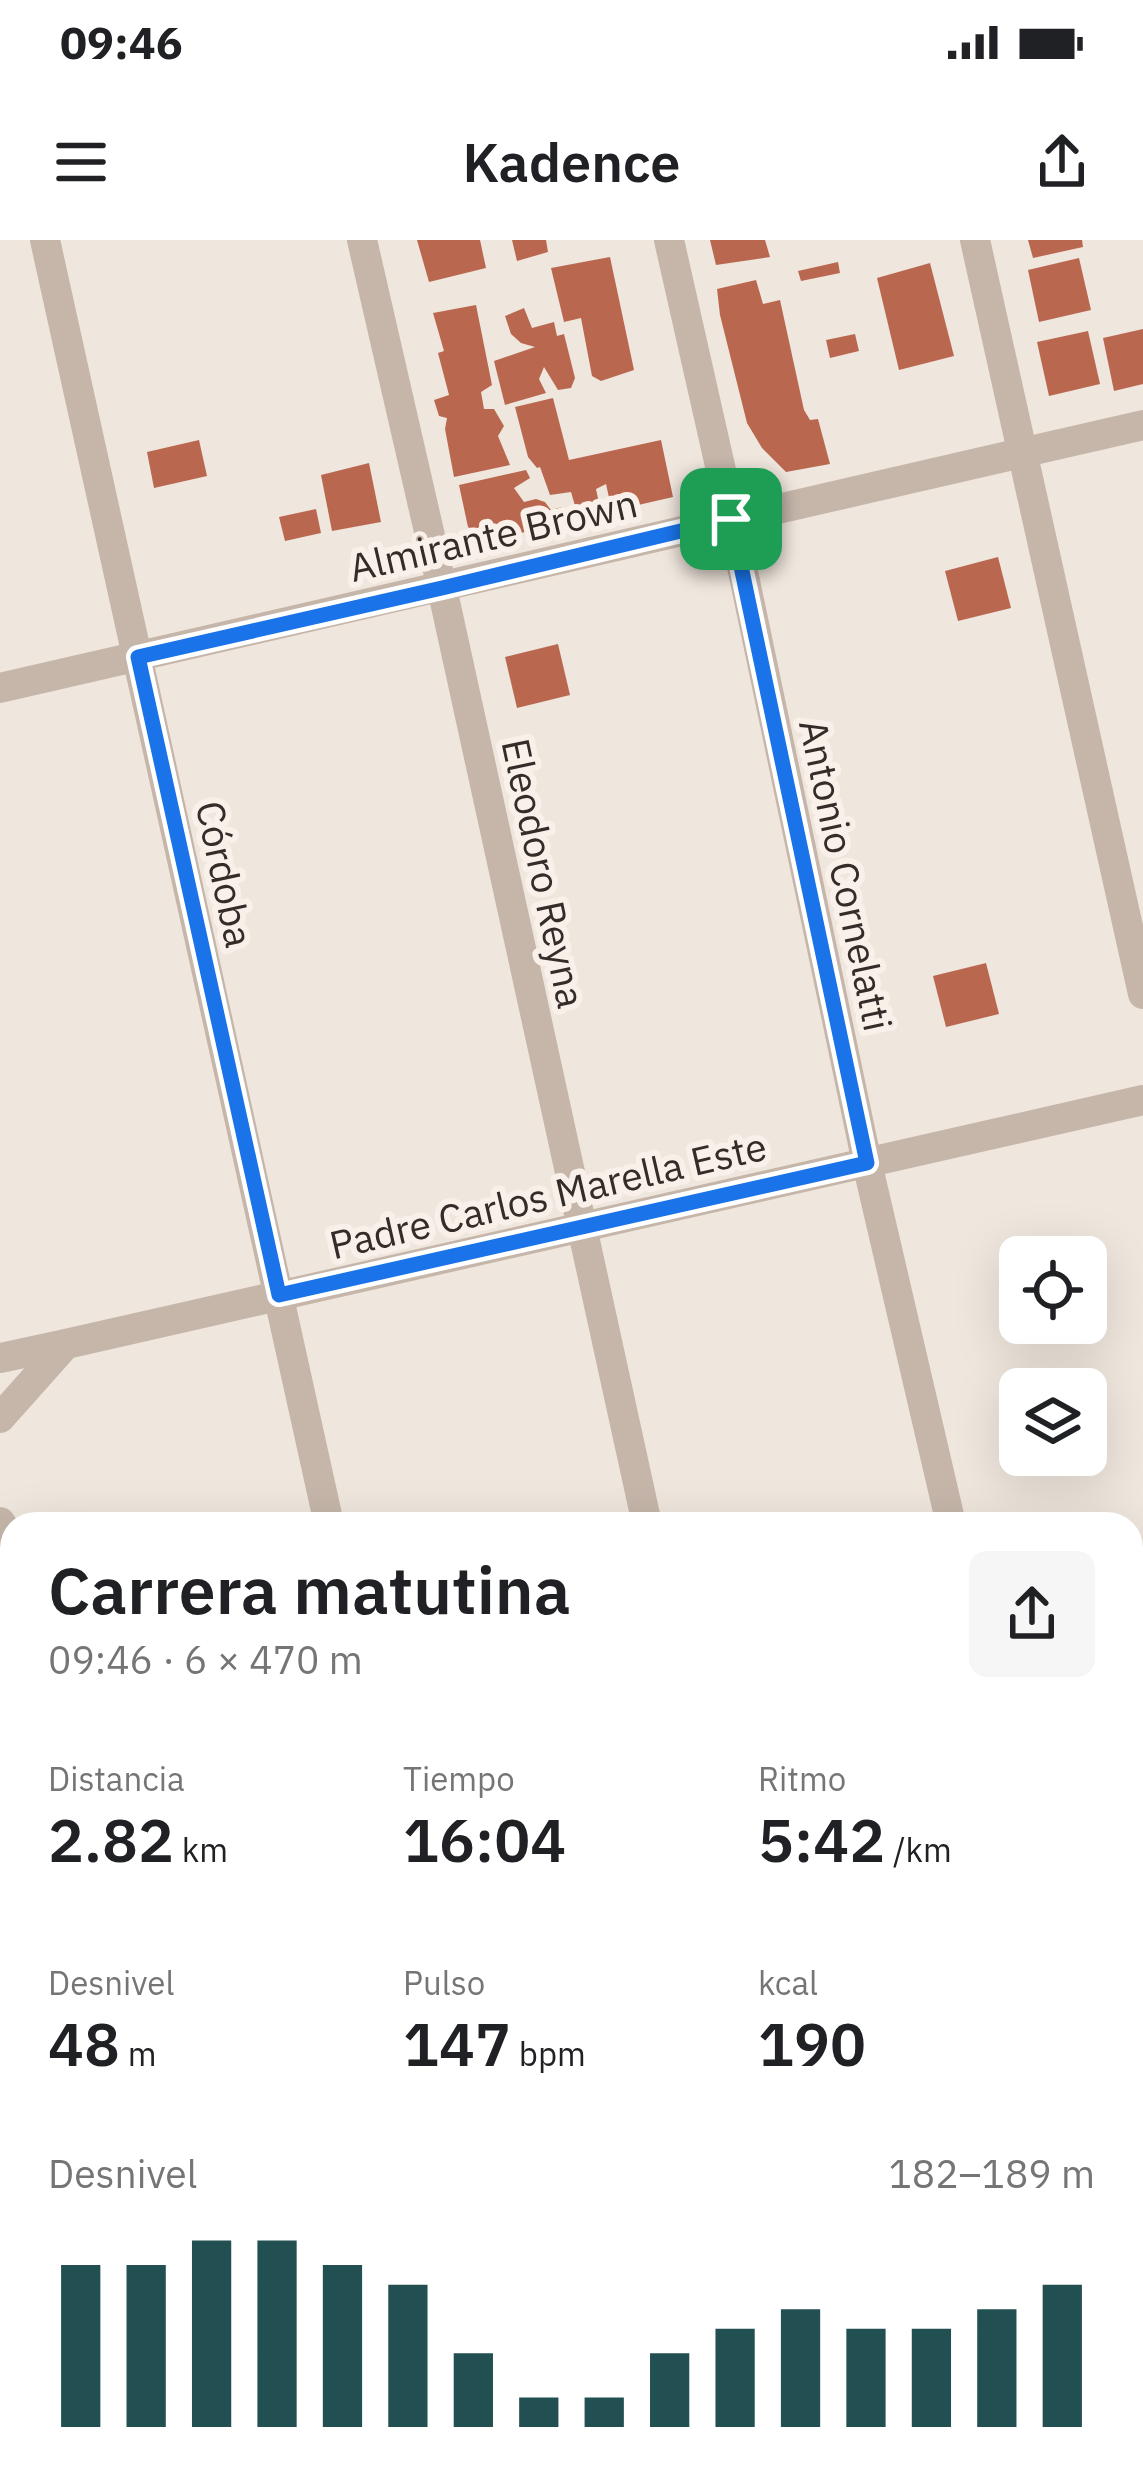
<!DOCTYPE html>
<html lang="es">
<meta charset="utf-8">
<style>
:root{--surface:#fff;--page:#f6f6f6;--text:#202124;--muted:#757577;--accent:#225052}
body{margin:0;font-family:"IBM Plex Sans",sans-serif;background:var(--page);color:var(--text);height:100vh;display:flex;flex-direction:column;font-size:45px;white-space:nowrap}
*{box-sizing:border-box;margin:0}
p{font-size:39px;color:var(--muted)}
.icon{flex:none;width:66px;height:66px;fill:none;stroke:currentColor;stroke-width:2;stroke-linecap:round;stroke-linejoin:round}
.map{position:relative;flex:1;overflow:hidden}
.panel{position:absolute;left:0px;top:1272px;width:1143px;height:975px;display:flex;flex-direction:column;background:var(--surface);border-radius:36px 36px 0 0;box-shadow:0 12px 48px #0002}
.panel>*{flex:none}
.tools{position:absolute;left:999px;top:996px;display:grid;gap:24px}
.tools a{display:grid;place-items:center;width:108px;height:108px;border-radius:18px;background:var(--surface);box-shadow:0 12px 48px #0002;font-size:60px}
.pin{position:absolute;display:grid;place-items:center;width:102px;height:102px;color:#fff;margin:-51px;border-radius:24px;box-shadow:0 6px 18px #0006}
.round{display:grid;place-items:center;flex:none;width:126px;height:126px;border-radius:18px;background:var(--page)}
.summary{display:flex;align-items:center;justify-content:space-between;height:204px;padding:0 48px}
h1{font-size:66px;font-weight:600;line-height:90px}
.figures{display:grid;grid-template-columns:repeat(3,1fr);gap:18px;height:204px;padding:12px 48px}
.figures div{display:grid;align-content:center}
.figures b{font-size:60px;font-weight:600}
.figures small{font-size:33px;font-weight:400}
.figures p{font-size:33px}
.chart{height:336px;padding:24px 48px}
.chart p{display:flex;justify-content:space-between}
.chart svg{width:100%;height:216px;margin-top:12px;stroke:var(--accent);stroke-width:6}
.status{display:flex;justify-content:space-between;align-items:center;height:84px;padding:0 60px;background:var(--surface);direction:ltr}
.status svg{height:33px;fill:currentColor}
header{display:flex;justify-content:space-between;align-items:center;height:156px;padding:0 48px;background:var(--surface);font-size:54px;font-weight:600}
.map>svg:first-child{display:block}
.building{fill:#ba6750}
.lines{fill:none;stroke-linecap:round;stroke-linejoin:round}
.street{stroke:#c6b6aa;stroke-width:30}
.route-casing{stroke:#fff;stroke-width:24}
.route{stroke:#1a73e8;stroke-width:15}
.labels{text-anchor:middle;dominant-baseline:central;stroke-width:12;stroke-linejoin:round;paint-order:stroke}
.street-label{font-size:39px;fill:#342c29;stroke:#f8f0e9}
</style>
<div class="status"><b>09:46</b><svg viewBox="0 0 49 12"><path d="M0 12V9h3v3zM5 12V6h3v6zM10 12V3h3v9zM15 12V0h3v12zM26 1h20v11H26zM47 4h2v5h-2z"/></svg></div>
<header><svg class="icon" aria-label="menu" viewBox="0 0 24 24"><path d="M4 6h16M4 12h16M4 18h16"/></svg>Kadence<svg class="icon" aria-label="share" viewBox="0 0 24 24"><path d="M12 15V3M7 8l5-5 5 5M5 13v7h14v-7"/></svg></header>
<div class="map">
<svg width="1143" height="2245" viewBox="0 0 1143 2245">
<rect width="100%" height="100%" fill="#efe6dd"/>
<g class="building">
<polygon points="417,0 480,0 486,28 429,42"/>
<polygon points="512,0 546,0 548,12 517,21"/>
<polygon points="710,0 765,0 770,17 716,25"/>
<polygon points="1028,0 1082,0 1083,7 1033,18"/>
<polygon points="610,17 634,130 601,141 592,136 581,78 564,82 551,28"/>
<polygon points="1079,18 1091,70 1039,82 1028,30"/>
<polygon points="838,22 840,33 801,41 798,31"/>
<polygon points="930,23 954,116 899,130 877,38"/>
<polygon points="756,40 763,64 780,60 804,170 810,180 818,179 830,224 786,232 762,208 747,183 720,75 717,49"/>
<polygon points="476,65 492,145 481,152 484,169 494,169 504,186 498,196 510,225 454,237 445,189 447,178 439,176 434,160 449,155 438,113 444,111 433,73"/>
<polygon points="524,68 532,88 554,82 557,96 564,94 575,138 571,148 558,150 544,127 539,139 546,153 505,165 494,121 535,107 521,103 511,94 505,76"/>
<polygon points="1143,89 1143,144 1114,151 1103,98"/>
<polygon points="1088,91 1100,144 1049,156 1037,102"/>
<polygon points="855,94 859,111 830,118 826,100"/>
<polygon points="553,158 569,220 661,200 673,257 612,271 606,244 596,249 601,273 578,276 571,252 550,255 540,227 537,228 528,217 515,167"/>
<polygon points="199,200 207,236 154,248 147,212"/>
<polygon points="369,223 381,282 332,291 321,235"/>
<polygon points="526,230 530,238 514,248 524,262 536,259 545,262 551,270 562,267 564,281 489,302 468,287 459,245"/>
<polygon points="316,269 321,293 285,301 279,277"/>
<polygon points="998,317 1011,368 958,381 945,331"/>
<polygon points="558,404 570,455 517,468 505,417"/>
<polygon points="986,723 999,774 946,787 933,736"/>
</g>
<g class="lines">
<g class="street">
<polyline points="45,0 329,1284"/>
<polyline points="362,0 442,348 647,1284"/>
<polyline points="669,0 732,279 867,923 951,1284"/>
<polyline points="975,0 1143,754"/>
<polyline points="0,448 1143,185"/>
<polyline points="0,1118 66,1104"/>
<polyline points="0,1178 66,1104 1143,860"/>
<polyline points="0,1282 12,1299"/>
<polyline points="1131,1478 1143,1475"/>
<polyline points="0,1554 12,1545"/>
<polyline points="1131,1800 1143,1798"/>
<polyline points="0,1916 12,1908"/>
<polyline points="1131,2078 1143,2133"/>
<polyline points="676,2235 683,2245"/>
<polyline points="846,2235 848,2245"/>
<polyline points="60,2245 74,2235"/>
<polyline points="581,2245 595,2235"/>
</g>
</g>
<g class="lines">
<defs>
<polygon id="route" points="731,279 867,923 279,1055 138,417 442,348"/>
</defs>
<use href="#route" class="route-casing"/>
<use href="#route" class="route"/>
</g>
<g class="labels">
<g class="street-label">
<text transform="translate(493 295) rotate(-13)">Almirante Brown</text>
<text transform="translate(544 633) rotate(78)">Eleodoro Reyna</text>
<text transform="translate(225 634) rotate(78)">Córdoba</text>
<text transform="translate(846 635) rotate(78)">Antonio Cornelatti</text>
<text transform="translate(548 955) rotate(-13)">Padre Carlos Marella Este</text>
</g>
</g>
</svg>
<div class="tools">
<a><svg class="icon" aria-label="locate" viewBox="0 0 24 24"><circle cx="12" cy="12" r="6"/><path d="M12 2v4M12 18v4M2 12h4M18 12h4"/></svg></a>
<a><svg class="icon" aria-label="layers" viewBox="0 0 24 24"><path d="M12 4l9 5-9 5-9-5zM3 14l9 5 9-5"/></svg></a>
</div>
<div class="pin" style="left:731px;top:279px;background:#1e9e55"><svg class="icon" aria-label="arrive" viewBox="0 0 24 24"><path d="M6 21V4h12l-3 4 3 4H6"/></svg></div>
<section class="panel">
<div class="summary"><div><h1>Carrera matutina</h1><p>09:46 · 6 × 470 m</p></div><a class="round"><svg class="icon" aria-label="share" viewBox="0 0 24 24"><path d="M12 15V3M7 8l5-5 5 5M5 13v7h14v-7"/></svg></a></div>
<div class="figures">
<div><p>Distancia</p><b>2.82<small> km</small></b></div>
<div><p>Tiempo</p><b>16:04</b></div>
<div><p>Ritmo</p><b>5:42<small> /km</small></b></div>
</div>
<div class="figures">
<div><p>Desnivel</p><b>48<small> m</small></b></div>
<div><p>Pulso</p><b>147<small> bpm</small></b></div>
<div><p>kcal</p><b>190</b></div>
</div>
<div class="chart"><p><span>Desnivel</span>182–189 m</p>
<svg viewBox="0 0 160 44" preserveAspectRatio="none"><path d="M5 44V11M15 44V11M25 44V6M35 44V6M45 44V11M55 44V15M65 44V29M75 44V38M85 44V38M95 44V29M105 44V24M115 44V20M125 44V24M135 44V24M145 44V20M155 44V15"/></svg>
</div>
</section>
</div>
